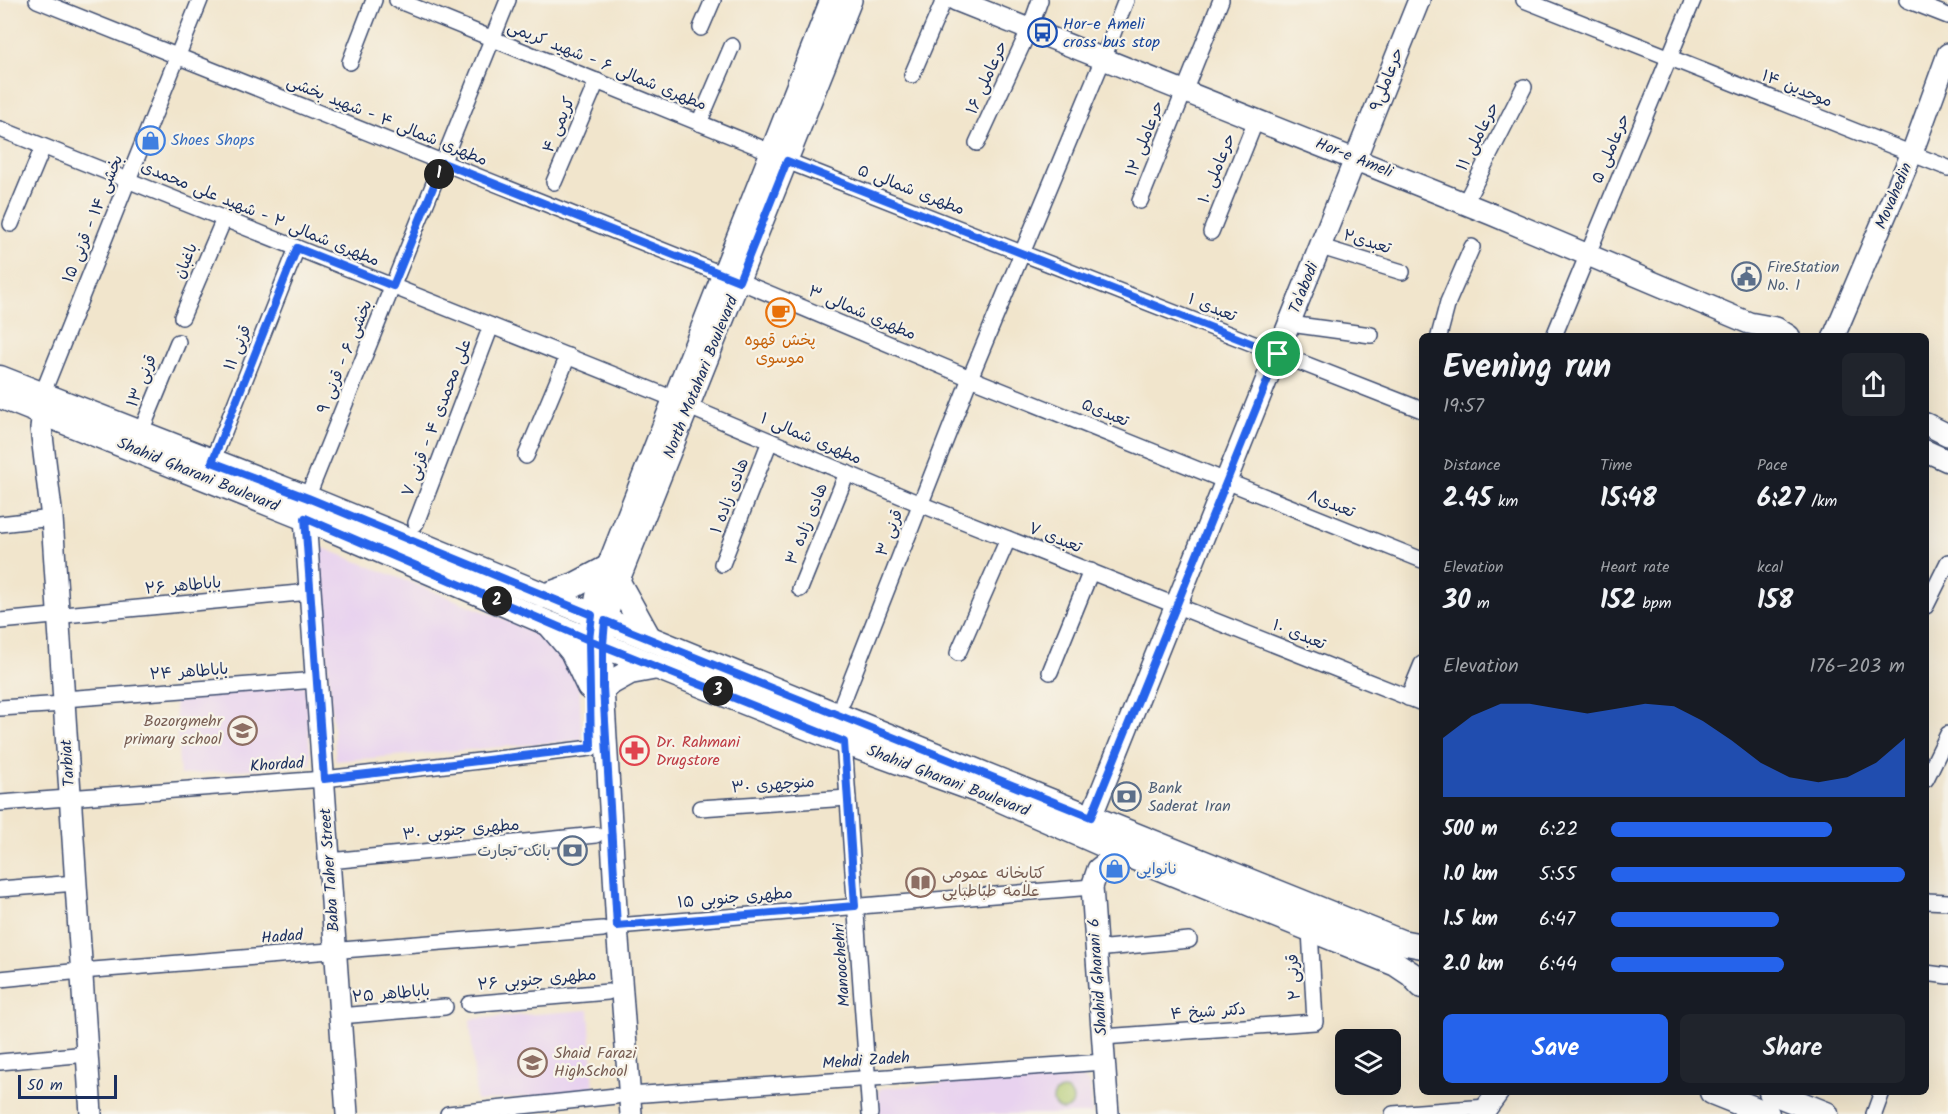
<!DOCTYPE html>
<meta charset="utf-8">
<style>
:root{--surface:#171b24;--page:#20242c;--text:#f1f3f6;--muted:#9ea1a6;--accent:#2563eb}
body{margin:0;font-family:Kalam,"Playpen Sans Arabic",sans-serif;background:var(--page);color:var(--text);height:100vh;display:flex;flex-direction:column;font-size:22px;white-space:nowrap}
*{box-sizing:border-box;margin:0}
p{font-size:20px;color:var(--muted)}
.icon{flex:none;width:33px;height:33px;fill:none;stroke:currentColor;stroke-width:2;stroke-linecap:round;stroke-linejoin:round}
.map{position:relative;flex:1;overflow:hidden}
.side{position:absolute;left:1419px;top:333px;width:510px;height:762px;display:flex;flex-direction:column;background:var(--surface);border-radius:9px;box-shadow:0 6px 24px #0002}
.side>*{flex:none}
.fabs{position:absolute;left:1335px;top:1029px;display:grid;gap:12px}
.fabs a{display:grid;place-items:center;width:66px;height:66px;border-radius:9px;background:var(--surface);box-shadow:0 6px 24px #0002;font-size:30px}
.scale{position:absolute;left:18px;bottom:15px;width:99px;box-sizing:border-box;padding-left:6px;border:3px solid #1b2f5e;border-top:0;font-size:16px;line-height:21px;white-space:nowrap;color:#1b2f5e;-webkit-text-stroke:4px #f7f3e8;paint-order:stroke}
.pin{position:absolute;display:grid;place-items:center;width:51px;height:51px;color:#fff;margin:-26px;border:3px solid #fff;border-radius:50%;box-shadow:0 2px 6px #0007}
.km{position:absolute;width:30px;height:30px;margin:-15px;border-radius:50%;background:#222;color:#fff;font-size:16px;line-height:30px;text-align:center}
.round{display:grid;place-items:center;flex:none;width:63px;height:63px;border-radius:9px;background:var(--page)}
.summary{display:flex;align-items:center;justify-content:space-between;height:102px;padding:0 24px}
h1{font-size:33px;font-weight:600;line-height:45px}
.metrics{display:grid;grid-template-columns:repeat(3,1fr);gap:9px;height:102px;padding:6px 24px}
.metrics div{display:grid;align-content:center}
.metrics b{font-size:26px;font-weight:600}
.metrics small{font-size:16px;font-weight:400}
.metrics p{font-size:16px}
.chart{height:168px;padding:12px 24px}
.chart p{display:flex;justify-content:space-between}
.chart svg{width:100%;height:108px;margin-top:6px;fill:var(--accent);opacity:.7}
.action{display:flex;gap:12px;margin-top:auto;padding:12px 24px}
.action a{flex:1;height:69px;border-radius:9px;background:var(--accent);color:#fff;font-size:24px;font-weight:600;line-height:69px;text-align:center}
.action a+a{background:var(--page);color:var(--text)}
ul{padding:0 24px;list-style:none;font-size:20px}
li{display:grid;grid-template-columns:96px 72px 1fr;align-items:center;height:45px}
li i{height:15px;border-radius:8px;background:var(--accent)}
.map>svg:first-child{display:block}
.built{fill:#e8d2ef}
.grass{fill:#afc86d;stroke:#657c66;stroke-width:1.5}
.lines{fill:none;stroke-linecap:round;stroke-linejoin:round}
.street-casing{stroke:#3b4a6e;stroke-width:18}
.secondary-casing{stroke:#3b4a6e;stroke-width:24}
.primary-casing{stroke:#3b4a6e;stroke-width:27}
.street{stroke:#fff;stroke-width:15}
.secondary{stroke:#fff;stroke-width:21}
.primary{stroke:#fff;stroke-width:24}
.route-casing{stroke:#fff;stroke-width:12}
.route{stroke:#2563eb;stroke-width:8}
.labels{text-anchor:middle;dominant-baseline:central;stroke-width:4.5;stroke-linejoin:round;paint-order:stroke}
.transit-label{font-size:16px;fill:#164399;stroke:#f7f3e8;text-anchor:start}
.street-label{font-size:16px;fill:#1b2f5e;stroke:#f7f3e8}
.shop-label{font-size:16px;fill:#366cbe;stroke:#f7f3e8;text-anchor:start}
.service-label{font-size:16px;fill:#4e5e75;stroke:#f7f3e8;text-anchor:start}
.food-label{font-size:16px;fill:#c56008;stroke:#f7f3e8}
.education-label{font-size:16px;fill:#785e54;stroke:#f7f3e8;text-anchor:start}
.health-label{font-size:16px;fill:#be3a42;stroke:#f7f3e8;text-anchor:start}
</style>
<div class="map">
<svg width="1948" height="1114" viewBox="0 0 1948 1114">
<rect width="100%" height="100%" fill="#f7f3e8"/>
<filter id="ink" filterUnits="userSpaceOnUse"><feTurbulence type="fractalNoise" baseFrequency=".0167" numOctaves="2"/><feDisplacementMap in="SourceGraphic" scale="12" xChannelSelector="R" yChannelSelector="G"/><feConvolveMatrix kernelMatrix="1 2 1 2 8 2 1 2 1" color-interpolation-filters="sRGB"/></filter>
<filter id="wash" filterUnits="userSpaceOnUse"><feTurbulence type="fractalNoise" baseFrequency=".008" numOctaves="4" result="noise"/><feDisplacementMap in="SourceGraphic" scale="24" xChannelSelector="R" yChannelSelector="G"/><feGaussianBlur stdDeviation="1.35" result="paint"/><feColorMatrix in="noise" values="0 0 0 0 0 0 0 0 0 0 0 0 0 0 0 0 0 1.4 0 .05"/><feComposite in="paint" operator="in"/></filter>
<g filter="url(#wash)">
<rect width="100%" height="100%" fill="#f1e5cc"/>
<g class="built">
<polygon points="318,546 554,639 579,680 582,740 336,761"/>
<polygon points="305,685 311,764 180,775 174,695"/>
<polygon points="589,1010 594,1092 476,1101 470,1019"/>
<polygon points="1077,1073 1090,1084 1092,1114 879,1114 878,1091 882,1088"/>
</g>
<circle class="grass" cx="1063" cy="1100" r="10"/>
</g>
<g filter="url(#ink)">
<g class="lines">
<defs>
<g id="street">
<polyline points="37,0 739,281 970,378 1422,560"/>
<polyline points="397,0 771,152"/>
<polyline points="1524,0 1948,168"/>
<polyline points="1907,0 1948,16"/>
<polyline points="701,28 713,0"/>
<polyline points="350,62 374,0"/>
<polyline points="912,75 944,0"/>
<polyline points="699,123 732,46"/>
<polyline points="0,129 674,399"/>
<polyline points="977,143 1030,28 1040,0"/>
<polyline points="787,161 1422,410"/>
<polyline points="554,182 597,81"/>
<polyline points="1140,201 1221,0"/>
<polyline points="1465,203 1524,87"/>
<polyline points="11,224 43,147"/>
<polyline points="1211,232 1256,120"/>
<polyline points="1321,247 1402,272"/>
<polyline points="182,317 224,219"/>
<polyline points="1290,324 1371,335"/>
<polyline points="1439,336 1448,302 1472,247"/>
<polyline points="1554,336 1693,0"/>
<polyline points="42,395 200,0"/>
<polyline points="689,407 920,504 1422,703"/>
<polyline points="140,434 178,342"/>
<polyline points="526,456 568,356"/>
<polyline points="212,462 297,248"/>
<polyline points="307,498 508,0"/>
<polyline points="416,523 491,326"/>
<polyline points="0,524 52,518"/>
<polyline points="722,564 770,441"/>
<polyline points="800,589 847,473"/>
<polyline points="1926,606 1948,562"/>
<polyline points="0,621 310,592"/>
<polyline points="958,653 1008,539"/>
<polyline points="1050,672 1091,571"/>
<polyline points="1408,698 1422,664"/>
<polyline points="64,699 317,680"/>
<polyline points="843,701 970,378 1103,59 1126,0"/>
<polyline points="0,708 64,704"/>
<polyline points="844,742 870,1114"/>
<polyline points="1926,779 1948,734"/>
<polyline points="0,803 324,779 591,748"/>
<polyline points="700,808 848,798"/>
<polyline points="329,861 596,835"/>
<polyline points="0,889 76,883"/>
<polyline points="1926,901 1948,902"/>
<polyline points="617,926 1092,887"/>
<polyline points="1096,949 1189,940"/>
<polyline points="1926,973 1948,976"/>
<polyline points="0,979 81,971 603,929"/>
<polyline points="469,1004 608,992"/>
<polyline points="340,1016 445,1007"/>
<polyline points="1103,1037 1315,1022 1310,930"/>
<polyline points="0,1062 87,1054"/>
<polyline points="630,1095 1104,1062"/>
<polyline points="448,1114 616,1096"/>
<polyline points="1393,1114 1487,1107"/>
<polyline points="1874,1114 1882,1092"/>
</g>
<g id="secondary">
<polyline points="956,0 1491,214 1749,323 1776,328 1789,336"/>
<polyline points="1834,336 1912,153 1948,54"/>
<polyline points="43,413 41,428 52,518 91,1114"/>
<polyline points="1926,424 1948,435"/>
<polyline points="1926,451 1948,461"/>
<polyline points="305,518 347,1114"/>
<polyline points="590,629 597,594 607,568 831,0"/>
<polyline points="1091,817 1419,0"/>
<polyline points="631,1114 617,926 603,687 603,645 605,621 618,582 851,0"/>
<polyline points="1108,1114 1092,887 1098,869 1120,852"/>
<polyline points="1482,1114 1498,1092"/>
</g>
<g id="primary">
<polyline points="0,378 307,498 839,716 1401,942 1422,946"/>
<polyline points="0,396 305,518 550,624 844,742 990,795 1120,852 1396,964 1411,974 1422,986"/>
<polyline points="618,582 649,638"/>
<polyline points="544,596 575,585 607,568"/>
<polyline points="551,626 572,651 589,687"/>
<polyline points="603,687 630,672 657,667"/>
<polyline points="1712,1092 1767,1114"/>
<polyline points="1771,1092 1826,1114"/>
</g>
</defs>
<use href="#street" class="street-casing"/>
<use href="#secondary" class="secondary-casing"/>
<use href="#primary" class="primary-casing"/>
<use href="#street" class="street"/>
<use href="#secondary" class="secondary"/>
<use href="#primary" class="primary"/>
</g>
</g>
<g class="lines" filter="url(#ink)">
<defs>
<path id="route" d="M1278 354 787 161 739 281 443 163 393 286 297 248 212 462 308 498 592 615 589 640 305 518 324 779 591 748 589 640C674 674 759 708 844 742L855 906 617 926 603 687V645L605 621 1091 817 1278 354"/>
</defs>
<use href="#route" class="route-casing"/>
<use href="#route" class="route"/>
</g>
<defs>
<symbol id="bus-ring" viewBox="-11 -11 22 22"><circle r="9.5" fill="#f7f3e8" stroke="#1a4fb4" stroke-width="1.5"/><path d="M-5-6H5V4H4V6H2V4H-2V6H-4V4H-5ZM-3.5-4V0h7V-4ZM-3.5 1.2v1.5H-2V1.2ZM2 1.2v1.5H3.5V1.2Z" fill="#1a4fb4"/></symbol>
<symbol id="shop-ring" viewBox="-11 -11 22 22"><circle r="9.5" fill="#f7f3e8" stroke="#3f7fe0" stroke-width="1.5"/><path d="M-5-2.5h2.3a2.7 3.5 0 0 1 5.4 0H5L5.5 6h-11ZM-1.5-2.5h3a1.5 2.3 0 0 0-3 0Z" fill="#3f7fe0"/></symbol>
<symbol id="civic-ring" viewBox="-11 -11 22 22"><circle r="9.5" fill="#f7f3e8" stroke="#5c6f8a" stroke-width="1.5"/><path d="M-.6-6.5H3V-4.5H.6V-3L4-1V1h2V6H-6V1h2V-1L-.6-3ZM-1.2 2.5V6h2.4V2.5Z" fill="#5c6f8a"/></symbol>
<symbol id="cafe-ring" viewBox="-11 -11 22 22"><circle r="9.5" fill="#f7f3e8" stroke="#e8710a" stroke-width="1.5"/><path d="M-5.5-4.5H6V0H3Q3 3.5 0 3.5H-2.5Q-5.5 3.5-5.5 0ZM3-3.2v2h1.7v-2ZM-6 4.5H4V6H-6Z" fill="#e8710a"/></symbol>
<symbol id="school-ring" viewBox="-11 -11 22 22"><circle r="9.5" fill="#f7f3e8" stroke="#8d6e63" stroke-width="1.5"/><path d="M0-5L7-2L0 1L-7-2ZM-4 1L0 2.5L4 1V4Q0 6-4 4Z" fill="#8d6e63"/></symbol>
<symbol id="pharmacy-ring" viewBox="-11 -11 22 22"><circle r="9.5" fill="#f7f3e8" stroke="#e0444e" stroke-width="1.5"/><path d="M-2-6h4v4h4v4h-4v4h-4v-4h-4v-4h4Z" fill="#e0444e"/></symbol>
<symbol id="bank-ring" viewBox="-11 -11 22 22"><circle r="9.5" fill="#f7f3e8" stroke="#5c6f8a" stroke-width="1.5"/><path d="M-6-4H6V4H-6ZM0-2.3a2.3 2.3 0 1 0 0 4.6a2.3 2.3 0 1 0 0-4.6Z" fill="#5c6f8a"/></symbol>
<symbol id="library-ring" viewBox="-11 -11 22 22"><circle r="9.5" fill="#f7f3e8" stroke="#8d6e63" stroke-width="1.5"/><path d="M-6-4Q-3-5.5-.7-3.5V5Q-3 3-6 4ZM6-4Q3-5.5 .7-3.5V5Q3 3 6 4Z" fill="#8d6e63"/></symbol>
</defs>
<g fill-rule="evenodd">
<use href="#bus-ring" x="1026" y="16" width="33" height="33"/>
<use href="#shop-ring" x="134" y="124" width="33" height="33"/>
<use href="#civic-ring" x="1730" y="260" width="33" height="33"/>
<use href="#cafe-ring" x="764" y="296" width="33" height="33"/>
<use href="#school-ring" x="226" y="714" width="33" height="33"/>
<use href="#pharmacy-ring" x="618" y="734" width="33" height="33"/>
<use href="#bank-ring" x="1110" y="780" width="33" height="33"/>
<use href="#bank-ring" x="556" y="834" width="33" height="33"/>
<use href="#shop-ring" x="1098" y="852" width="33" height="33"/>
<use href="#library-ring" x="904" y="866" width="33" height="33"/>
<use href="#school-ring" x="516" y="1046" width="33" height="33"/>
</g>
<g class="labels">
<g class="transit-label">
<text x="1063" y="24">Hor-e Ameli<tspan x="1063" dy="18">cross bus stop</tspan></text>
</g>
<g class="street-label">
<text transform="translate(607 66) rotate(22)">مطهری شمالی ۶ - شهید کریمی</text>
<text transform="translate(987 78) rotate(-66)">حرعاملی ۱۶</text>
<text transform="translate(1387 80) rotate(-69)">حرعاملی۹</text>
<text transform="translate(1797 89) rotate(22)">موحدین ۱۴</text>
<text transform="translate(387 121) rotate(22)">مطهری شمالی ۴ - شهید بخشی</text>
<text transform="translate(559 125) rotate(-67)">کریمی ۴</text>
<text transform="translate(1478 137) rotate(-63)">حرعاملی ۱۱</text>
<text transform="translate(1145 139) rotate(-69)">حرعاملی ۱۲</text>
<text transform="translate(1611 149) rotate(-67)">حرعاملی ۵</text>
<text transform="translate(1354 158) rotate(22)">Hor-e Ameli</text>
<text transform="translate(1217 169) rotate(-68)">حرعاملی ۱۰</text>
<text transform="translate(911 190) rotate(21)">مطهری شمالی ۵</text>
<text transform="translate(1894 196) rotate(-67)">Movahedin</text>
<text transform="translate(260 214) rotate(22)">مطهری شمالی ۲ - شهید علی محمدی</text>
<text transform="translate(93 219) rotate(-68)">بخشی ۱۴ - قرنی ۱۵</text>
<text transform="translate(1367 242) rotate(17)">تعبدی۲</text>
<text transform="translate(186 261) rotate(-67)">باغبان</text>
<text transform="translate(1304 288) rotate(-68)">Ta'abodi</text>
<text transform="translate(1212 308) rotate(22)">تعبدی ۱</text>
<text transform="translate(862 313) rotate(23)">مطهری شمالی ۳</text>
<text transform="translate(238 348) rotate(-68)">قرنی ۱۱</text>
<text transform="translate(345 357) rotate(-68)">بخشی ۶ - قرنی ۹</text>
<text transform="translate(701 377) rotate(-68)">North Motahari Boulevard</text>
<text transform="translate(142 381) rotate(-68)">قرنی ۱۳</text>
<text transform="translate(1105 413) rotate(22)">تعبدی۵</text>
<text transform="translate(437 418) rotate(-69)">علی محمدی ۴ - قرنی ۷</text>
<text transform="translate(811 439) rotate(23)">مطهری شمالی ۱</text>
<text transform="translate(198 475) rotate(22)">Shahid Gharani Boulevard</text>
<text transform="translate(730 496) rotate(-69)">هادی زاده ۱</text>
<text transform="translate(1331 504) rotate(22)">تعبدی۸</text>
<text transform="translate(807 524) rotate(-68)">هادی زاده ۳</text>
<text transform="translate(890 533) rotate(-69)">قرنی ۳</text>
<text transform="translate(1055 538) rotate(22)">تعبدی ۷</text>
<text transform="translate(183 586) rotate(-5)">باباطاهر ۲۶</text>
<text transform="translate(1299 635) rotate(22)">تعبدی ۱۰</text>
<text transform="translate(189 672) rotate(-4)">باباطاهر ۲۴</text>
<text transform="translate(68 763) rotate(-94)">Tarbiat</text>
<text transform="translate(277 765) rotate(-4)">Khordad</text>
<text transform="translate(948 781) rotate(21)">Shahid Gharani Boulevard</text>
<text transform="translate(773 785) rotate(-4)">منوچهری ۳۰</text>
<text transform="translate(461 830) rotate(-5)">مطهری جنوبی ۳۰</text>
<text transform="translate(330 870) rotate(-94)">Baba Taher Street</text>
<text transform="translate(735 898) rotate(-5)">مطهری جنوبی ۱۵</text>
<text transform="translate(282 937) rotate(-4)">Hadad</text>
<text transform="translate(842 965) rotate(-94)">Manoochehri</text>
<text transform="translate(1098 977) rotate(-94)">Shahid Gharani 6</text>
<text transform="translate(1294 977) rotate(-93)">قرنی ۲</text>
<text transform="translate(537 980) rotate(-5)">مطهری جنوبی ۲۶</text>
<text transform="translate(391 994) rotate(-5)">باباطاهر ۲۵</text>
<text transform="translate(1208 1012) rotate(-4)">دکتر شیخ ۴</text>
<text transform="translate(866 1061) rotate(-4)">Mehdi Zadeh</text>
</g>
<g class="shop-label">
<text x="171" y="140">Shoes Shops</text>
<text x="1136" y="869">نانوایی</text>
</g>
<g class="service-label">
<text x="1767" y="267">FireStation<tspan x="1767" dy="18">No. 1</tspan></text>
<text x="1148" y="788">Bank<tspan x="1148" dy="18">Saderat Iran</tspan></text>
<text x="551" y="851" text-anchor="end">بانک تجارت</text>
</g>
<g class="food-label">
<text x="780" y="340">پخش قهوه<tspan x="780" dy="18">موسوی</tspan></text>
</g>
<g class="education-label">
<text x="222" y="721" text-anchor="end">Bozorgmehr<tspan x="222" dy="18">primary school</tspan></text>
<text x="942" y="873">کتابخانه عمومی<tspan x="942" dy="18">علامه طباطبایی</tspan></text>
<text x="554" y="1053">Shaid Farazi<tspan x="554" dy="18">HighSchool</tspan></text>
</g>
<g class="health-label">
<text x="656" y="742">Dr. Rahmani<tspan x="656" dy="18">Drugstore</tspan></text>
</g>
</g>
</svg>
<div class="fabs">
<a><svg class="icon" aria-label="layers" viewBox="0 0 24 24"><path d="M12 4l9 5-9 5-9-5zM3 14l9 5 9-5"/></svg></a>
</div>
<div class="scale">50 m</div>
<div class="pin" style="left:1278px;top:354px;background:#1e9e55"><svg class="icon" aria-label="arrive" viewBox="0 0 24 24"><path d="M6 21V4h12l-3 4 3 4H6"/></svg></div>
<b class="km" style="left:439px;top:174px">1</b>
<b class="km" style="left:497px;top:601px">2</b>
<b class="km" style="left:718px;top:691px">3</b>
<section class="side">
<div class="summary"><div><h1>Evening run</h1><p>19:57</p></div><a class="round"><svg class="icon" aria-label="share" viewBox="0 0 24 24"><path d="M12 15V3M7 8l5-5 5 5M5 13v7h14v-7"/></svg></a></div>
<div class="metrics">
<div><p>Distance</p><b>2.45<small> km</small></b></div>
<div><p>Time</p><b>15:48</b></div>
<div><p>Pace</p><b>6:27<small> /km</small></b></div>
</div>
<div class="metrics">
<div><p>Elevation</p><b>30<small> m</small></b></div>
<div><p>Heart rate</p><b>152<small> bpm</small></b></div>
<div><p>kcal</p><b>158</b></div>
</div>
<div class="chart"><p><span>Elevation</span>176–203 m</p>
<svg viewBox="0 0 160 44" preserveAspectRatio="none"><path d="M0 44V20L10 11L20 6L30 6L40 8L50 10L60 8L70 6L80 7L90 13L100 21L110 30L120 36L130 38L140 36L150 30L160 20V44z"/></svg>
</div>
<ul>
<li><b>500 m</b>6:22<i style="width:75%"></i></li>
<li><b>1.0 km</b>5:55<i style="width:100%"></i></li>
<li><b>1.5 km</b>6:47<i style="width:57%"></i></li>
<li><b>2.0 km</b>6:44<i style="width:59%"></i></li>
</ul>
<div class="action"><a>Save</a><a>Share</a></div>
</section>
</div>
